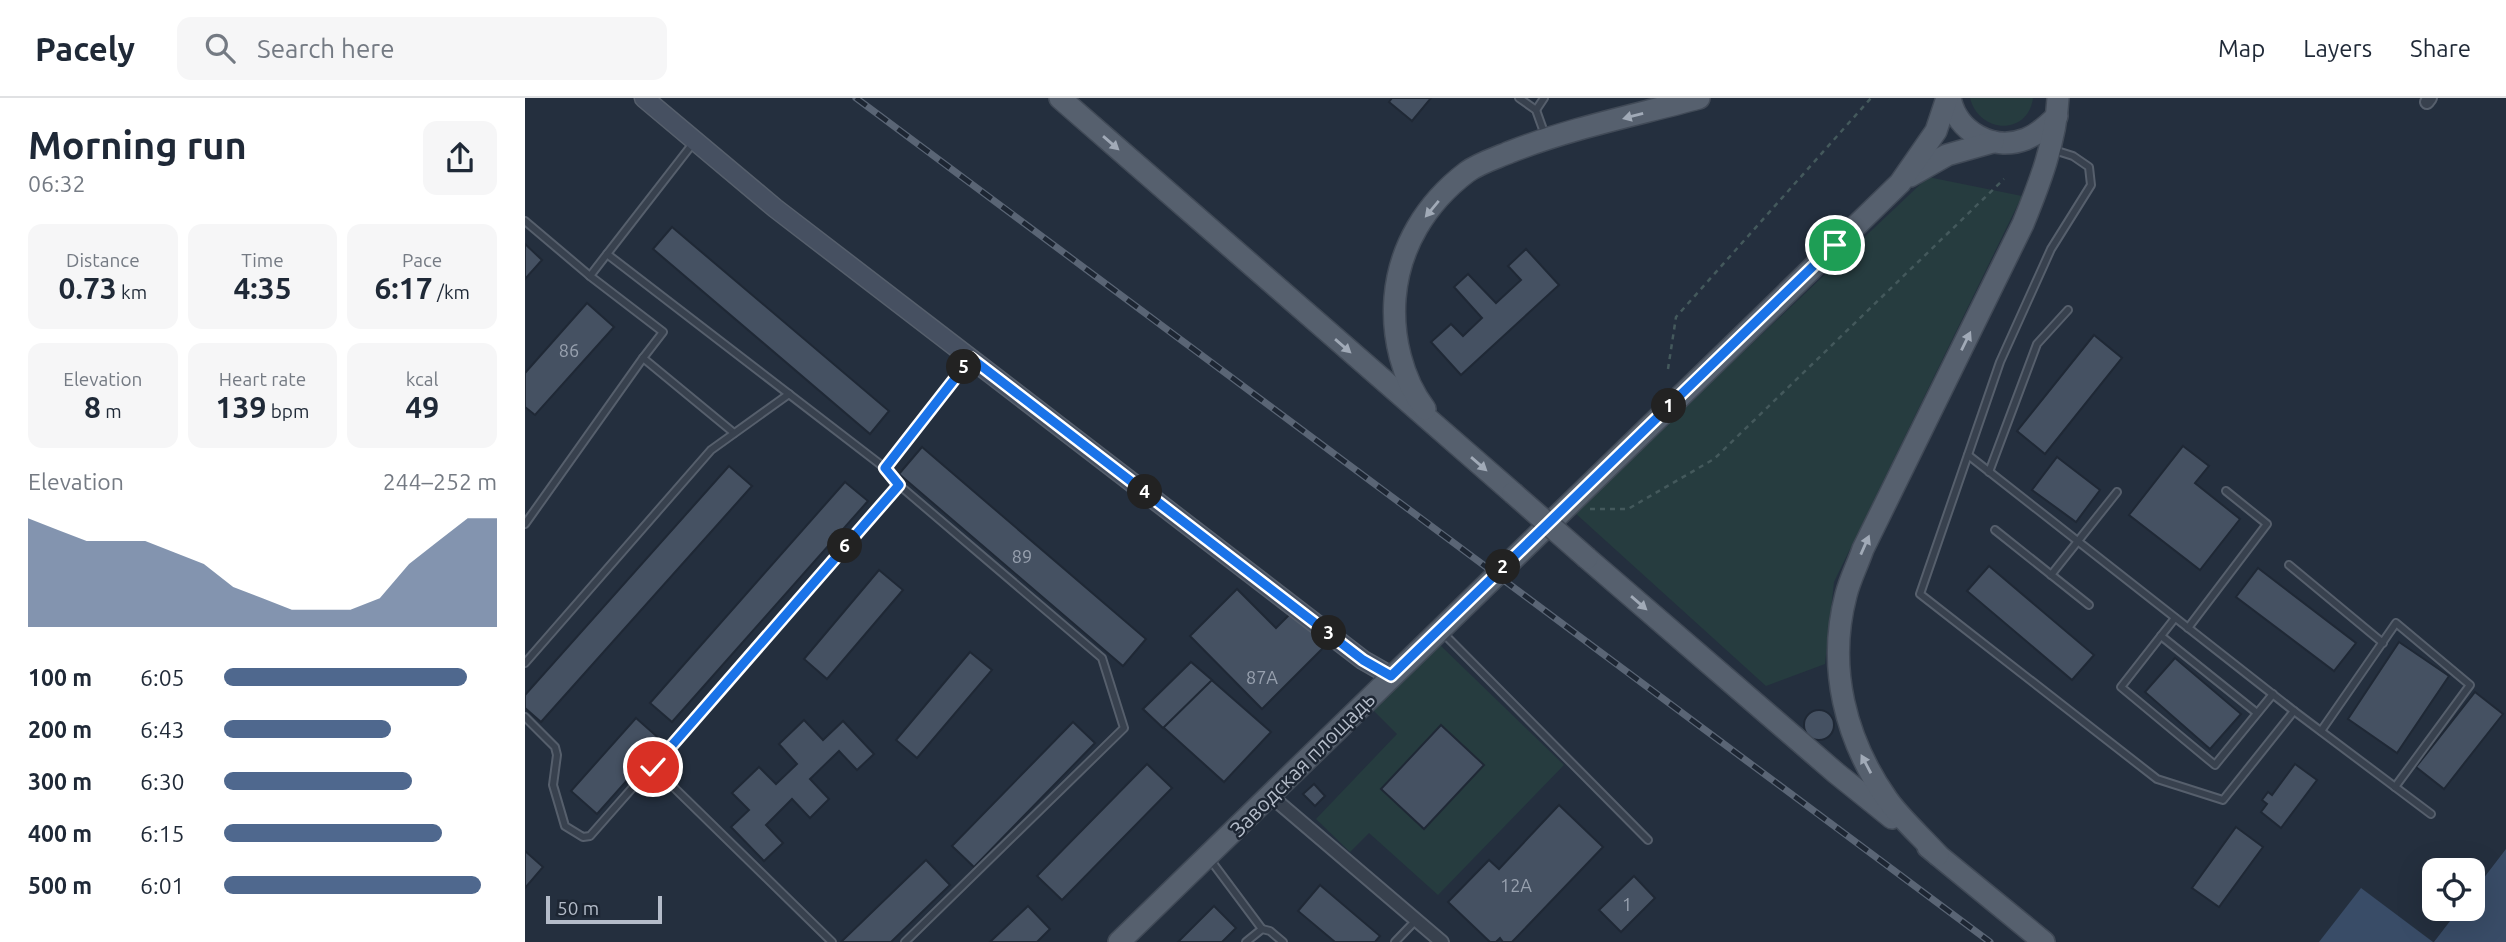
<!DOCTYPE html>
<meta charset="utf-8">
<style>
:root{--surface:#fff;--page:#f6f6f7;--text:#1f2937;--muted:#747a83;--line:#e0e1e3;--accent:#4f688e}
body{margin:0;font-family:Ubuntu,sans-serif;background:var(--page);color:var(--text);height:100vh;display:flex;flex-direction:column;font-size:26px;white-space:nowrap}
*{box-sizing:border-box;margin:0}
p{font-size:23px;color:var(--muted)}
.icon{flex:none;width:38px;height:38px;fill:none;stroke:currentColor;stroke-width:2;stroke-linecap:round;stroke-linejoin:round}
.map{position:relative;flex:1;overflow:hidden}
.drawer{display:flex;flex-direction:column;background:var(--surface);width:525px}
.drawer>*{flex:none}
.fabs{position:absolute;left:1897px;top:760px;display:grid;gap:14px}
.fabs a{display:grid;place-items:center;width:63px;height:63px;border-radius:14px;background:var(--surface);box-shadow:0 7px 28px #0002;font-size:35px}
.scale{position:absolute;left:21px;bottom:18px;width:116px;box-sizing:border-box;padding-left:7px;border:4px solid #b4bcc9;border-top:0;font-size:19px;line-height:24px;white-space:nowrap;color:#b4bcc9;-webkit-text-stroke:5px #1d2633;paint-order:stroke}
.pin{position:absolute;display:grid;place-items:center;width:60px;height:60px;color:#fff;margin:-30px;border:4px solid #fff;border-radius:50%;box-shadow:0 2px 7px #0007}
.km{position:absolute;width:35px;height:35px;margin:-18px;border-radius:50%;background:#222;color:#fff;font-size:19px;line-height:35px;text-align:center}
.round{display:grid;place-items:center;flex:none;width:74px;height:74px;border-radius:14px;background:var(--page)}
.head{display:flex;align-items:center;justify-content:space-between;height:119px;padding:0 28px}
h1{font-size:38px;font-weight:600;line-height:52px}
.stats{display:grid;grid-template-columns:repeat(3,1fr);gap:10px;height:119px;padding:7px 28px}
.stats div{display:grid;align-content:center;border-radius:14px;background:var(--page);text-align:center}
.stats b{font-size:30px;font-weight:600}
.stats small{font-size:19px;font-weight:400}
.stats p{font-size:19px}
.chart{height:196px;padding:14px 28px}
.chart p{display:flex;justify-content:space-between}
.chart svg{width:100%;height:126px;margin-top:7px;fill:var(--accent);opacity:.7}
ul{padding:0 28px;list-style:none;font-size:23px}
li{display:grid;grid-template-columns:112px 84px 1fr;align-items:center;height:52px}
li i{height:18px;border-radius:9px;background:var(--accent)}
header{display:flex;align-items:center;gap:42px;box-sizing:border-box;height:98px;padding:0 35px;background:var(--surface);border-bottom:2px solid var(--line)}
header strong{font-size:33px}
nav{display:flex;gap:38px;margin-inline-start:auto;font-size:24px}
.search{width:490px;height:63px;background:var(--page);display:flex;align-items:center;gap:18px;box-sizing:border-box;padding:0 24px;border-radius:14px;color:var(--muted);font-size:26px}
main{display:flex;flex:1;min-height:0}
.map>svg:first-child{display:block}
.green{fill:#263c3f}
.water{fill:#394c67}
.building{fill:#455162;stroke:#1f2835;stroke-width:2}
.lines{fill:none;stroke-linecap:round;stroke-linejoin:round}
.lane-casing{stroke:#565f6c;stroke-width:10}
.street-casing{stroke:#565f6c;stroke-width:16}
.secondary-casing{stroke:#565f6c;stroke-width:21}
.primary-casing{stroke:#414a57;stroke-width:24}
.path{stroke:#44595c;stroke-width:2.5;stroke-dasharray:5 5;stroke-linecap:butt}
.lane{stroke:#38414e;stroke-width:6}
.street{stroke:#38414e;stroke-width:12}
.secondary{stroke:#465061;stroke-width:18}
.primary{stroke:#56606e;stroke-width:21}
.rail-casing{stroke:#5a6575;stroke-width:7}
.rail{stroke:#1d2633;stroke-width:4.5;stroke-dasharray:13;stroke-linecap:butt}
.primary-bridge-casing{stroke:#414a57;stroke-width:24;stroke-linecap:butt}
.primary-bridge{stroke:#56606e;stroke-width:21}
.oneway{fill:#a1aab7}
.route-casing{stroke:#fff;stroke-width:14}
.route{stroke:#1a73e8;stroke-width:9}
.labels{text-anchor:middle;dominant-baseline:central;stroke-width:5;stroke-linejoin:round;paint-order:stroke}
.number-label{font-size:18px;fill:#98a1af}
.street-label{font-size:21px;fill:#b4bcc9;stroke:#1d2633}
</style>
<header>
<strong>Pacely</strong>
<div class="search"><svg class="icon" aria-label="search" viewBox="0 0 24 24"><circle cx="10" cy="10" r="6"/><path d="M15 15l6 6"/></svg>Search here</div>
<nav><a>Map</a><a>Layers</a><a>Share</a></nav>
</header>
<main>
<section class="drawer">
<div class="head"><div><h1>Morning run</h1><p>06:32</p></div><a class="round"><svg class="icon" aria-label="share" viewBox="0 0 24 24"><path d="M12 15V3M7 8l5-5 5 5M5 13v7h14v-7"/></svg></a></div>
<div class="stats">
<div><p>Distance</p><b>0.73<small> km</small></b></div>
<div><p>Time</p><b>4:35</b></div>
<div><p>Pace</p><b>6:17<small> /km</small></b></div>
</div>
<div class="stats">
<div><p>Elevation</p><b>8<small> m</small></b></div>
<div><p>Heart rate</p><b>139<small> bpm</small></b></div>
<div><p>kcal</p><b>49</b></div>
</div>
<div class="chart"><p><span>Elevation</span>244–252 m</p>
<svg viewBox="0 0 160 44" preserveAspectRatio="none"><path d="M0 44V6L10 10L20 14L30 14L40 14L50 18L60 22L70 30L80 34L90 38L100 38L110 38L120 34L130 22L140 14L150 6L160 6V44z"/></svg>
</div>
<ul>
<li><b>100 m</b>6:05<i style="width:89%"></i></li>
<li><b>200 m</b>6:43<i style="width:61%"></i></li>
<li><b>300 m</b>6:30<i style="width:69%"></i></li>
<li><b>400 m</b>6:15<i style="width:80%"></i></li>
<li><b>500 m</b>6:01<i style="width:94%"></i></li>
</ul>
</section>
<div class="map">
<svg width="1981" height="844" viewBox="0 0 1981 844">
<rect width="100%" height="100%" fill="#242f3e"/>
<g class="green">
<path d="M1445 0H1508C1503 38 1454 36 1445 0Z"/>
<polygon points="1403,79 1497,98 1309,484 1300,566 1241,588 1049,414"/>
<polygon points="915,547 1039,667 913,797 844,735 825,754 791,721 872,636 848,612"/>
</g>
<g class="water">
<polygon points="1981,751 1981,844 1909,844 1935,810 1948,810 1948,794"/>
<polygon points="1836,790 1908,844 1794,844"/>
</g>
<g class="building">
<polygon points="867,0 906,0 887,23 864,4"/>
<polygon points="147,129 364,313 345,336 128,151"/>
<polygon points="0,146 17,162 0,181"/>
<polygon points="1001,151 1034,187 936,277 906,244 926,226 938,238 957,220 929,189 943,176 971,205 996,182 983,168"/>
<polygon points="62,205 89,229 10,317 0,309 0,275"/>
<polygon points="1569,237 1597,260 1520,356 1492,333"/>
<polygon points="1658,348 1684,368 1670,385 1715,421 1675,472 1604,417"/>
<polygon points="397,349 621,541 598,568 374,376"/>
<polygon points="1532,359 1575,392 1551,424 1507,392"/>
<polygon points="204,368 227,388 16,624 0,610 0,597"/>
<polygon points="320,384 343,403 147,624 125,605"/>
<polygon points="1464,468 1569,557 1547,582 1442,493"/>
<polygon points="1733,470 1831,545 1809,573 1711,499"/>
<polygon points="354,472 378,492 302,581 279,561"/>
<polygon points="712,491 751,530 768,513 802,546 737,611 665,538"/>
<polygon points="1874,544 1924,578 1872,655 1823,621"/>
<polygon points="445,554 467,572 392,660 371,642"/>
<polygon points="1650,560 1716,616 1685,651 1620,594"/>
<polygon points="666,564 746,634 699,684 618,611"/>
<polygon points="666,564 687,582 638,630 618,611"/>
<polygon points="1950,594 1978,616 1919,691 1891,669"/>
<circle cx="1294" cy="627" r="15"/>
<polygon points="111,620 137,643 72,716 46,693"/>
<polygon points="279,622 298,642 318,623 349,656 332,672 314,653 285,681 304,701 285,720 267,701 241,727 258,745 239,763 206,729 224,712 207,695 234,669 251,686 272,666 254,646"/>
<polygon points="548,624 570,645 449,769 427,748"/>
<polygon points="916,627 959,667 899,731 856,691"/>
<polygon points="622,666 647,690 537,802 512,778"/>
<polygon points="1770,666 1792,682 1756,730 1736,714 1742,706 1737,702 1743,694 1747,697"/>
<polygon points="789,686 800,698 790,708 778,696"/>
<polygon points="1034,707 1078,749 987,844 978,844 975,840 971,844 965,844 923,804 964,762 974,771"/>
<polygon points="1711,729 1738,749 1694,809 1667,790"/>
<polygon points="0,753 18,769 0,790"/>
<polygon points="401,762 425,787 366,844 316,844"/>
<polygon points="1109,778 1130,800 1096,834 1074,812"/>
<polygon points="795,787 855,838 850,844 810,844 773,813"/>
<polygon points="503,808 525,831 512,844 465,844"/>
<polygon points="689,808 711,830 697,844 653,844"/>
</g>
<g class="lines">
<defs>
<g id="lane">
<polyline points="994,0 1011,12 1020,37"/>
<polyline points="1011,12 1019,0"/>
<polyline points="169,44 82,156 360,370 444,262"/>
<polyline points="1529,52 1548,58 1564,69 1566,87 1526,151 1475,264 1395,496 1632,681 1698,702 1769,613"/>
<polyline points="0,123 65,178"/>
<polyline points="82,156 65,178 138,234 118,260"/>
<polyline points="1443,357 1769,613 1906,716"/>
<polyline points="1464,374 1512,246 1543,212"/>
<polyline points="374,387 577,560 599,630 380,844"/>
<polyline points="0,426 118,260 209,335"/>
<polyline points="1470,432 1564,507"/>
<polyline points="1764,467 1858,545"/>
<polyline points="1526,477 1592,394"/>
<polyline points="1650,520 1596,589 1690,667 1748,596"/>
<polyline points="1663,530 1742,426 1701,393"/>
<polyline points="919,536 1123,742"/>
<polyline points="1636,538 1732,615"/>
<polyline points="0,565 186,352 264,296"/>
<polyline points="0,619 30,649 32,657 28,687 40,728 58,739 65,738 374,387 360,370"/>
<polyline points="1796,633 1871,525 1945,587 1870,689"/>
<polyline points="128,669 307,844"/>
<polyline points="684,760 737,831"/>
<polyline points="721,844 737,831 745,833 758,844"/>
<polyline points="870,844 892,821"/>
</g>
<g id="street">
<polyline points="1902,4 1905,0"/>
<polyline points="746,698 917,844"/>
</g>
<polyline id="secondary" points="119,0 250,110 838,562 866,578"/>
<g id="primary">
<polyline points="535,0 988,395"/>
<path d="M1425 0C1432 34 1468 54 1501 41 1513 36 1523 27 1532 18"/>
<polyline points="1385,78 1422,57 1468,44"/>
<path d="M900 311C877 281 867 238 870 200 874 149 901 105 942 74 954 65 971 60 985 54 1046 30 1111 17 1174 0"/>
<polyline points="1062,460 1311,675 1367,720"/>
<polyline points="1403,749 1519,844"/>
<path d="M1413 757C1397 739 1376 721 1362 701 1320 641 1302 569 1321 497 1325 481 1333 466 1338 451L1498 126C1514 87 1531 43 1533 0"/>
<polyline points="594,844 1375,85 1411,33 1422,0"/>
</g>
</defs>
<use href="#lane" class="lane-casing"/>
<use href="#street" class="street-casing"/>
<use href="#secondary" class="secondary-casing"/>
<use href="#primary" class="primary-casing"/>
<g class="path">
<polyline points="1143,271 1151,219 1346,0"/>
<polyline points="1065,411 1103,411 1189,361 1479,81"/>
</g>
<use href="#lane" class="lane"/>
<use href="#street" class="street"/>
<use href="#secondary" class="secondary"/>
<use href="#primary" class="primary"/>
<defs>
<polyline id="rail" points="331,0 1465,844"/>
</defs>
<use href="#rail" class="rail-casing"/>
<use href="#rail" class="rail"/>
<defs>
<polyline id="primary-bridge" points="988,395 1062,460"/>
</defs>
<use href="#primary-bridge" class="primary-bridge-casing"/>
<use href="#primary-bridge" class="primary-bridge"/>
</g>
<defs><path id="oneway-solid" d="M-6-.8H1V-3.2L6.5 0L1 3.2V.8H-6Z" transform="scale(1.75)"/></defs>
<g class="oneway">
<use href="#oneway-solid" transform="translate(1108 18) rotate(165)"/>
<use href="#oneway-solid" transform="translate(586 45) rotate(41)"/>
<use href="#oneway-solid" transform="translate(907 111) rotate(130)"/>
<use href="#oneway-solid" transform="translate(1441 243) rotate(-64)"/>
<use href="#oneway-solid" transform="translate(818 248) rotate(41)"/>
<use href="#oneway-solid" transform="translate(954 366) rotate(41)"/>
<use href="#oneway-solid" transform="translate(1340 447) rotate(-66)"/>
<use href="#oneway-solid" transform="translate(1114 505) rotate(41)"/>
<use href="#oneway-solid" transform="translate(1341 666) rotate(-118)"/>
</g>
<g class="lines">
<defs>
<polyline id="route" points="128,669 374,387 360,370 446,260 838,562 866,578 1310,147"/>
</defs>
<use href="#route" class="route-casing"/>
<use href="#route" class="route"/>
</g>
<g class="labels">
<g class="number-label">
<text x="44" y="252">86</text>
<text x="497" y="458">89</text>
<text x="737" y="579">87А</text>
<text x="991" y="787">12А</text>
<text x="1102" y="806">1</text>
</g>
<g class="street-label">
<text transform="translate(777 666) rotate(-45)">Заводская площадь</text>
</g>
</g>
</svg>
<div class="fabs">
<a><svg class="icon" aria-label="locate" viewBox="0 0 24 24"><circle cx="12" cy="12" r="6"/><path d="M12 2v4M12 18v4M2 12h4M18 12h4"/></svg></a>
</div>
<div class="scale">50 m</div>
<div class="pin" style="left:1310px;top:147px;background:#1e9e55"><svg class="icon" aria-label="arrive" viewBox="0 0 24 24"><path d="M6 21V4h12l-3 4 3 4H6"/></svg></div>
<div class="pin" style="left:128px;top:669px;background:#d93025"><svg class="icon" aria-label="check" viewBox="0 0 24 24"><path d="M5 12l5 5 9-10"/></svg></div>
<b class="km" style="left:1144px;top:308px">1</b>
<b class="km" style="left:978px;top:469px">2</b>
<b class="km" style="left:804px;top:535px">3</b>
<b class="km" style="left:620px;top:394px">4</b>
<b class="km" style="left:439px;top:269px">5</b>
<b class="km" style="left:320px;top:448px">6</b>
</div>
</main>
